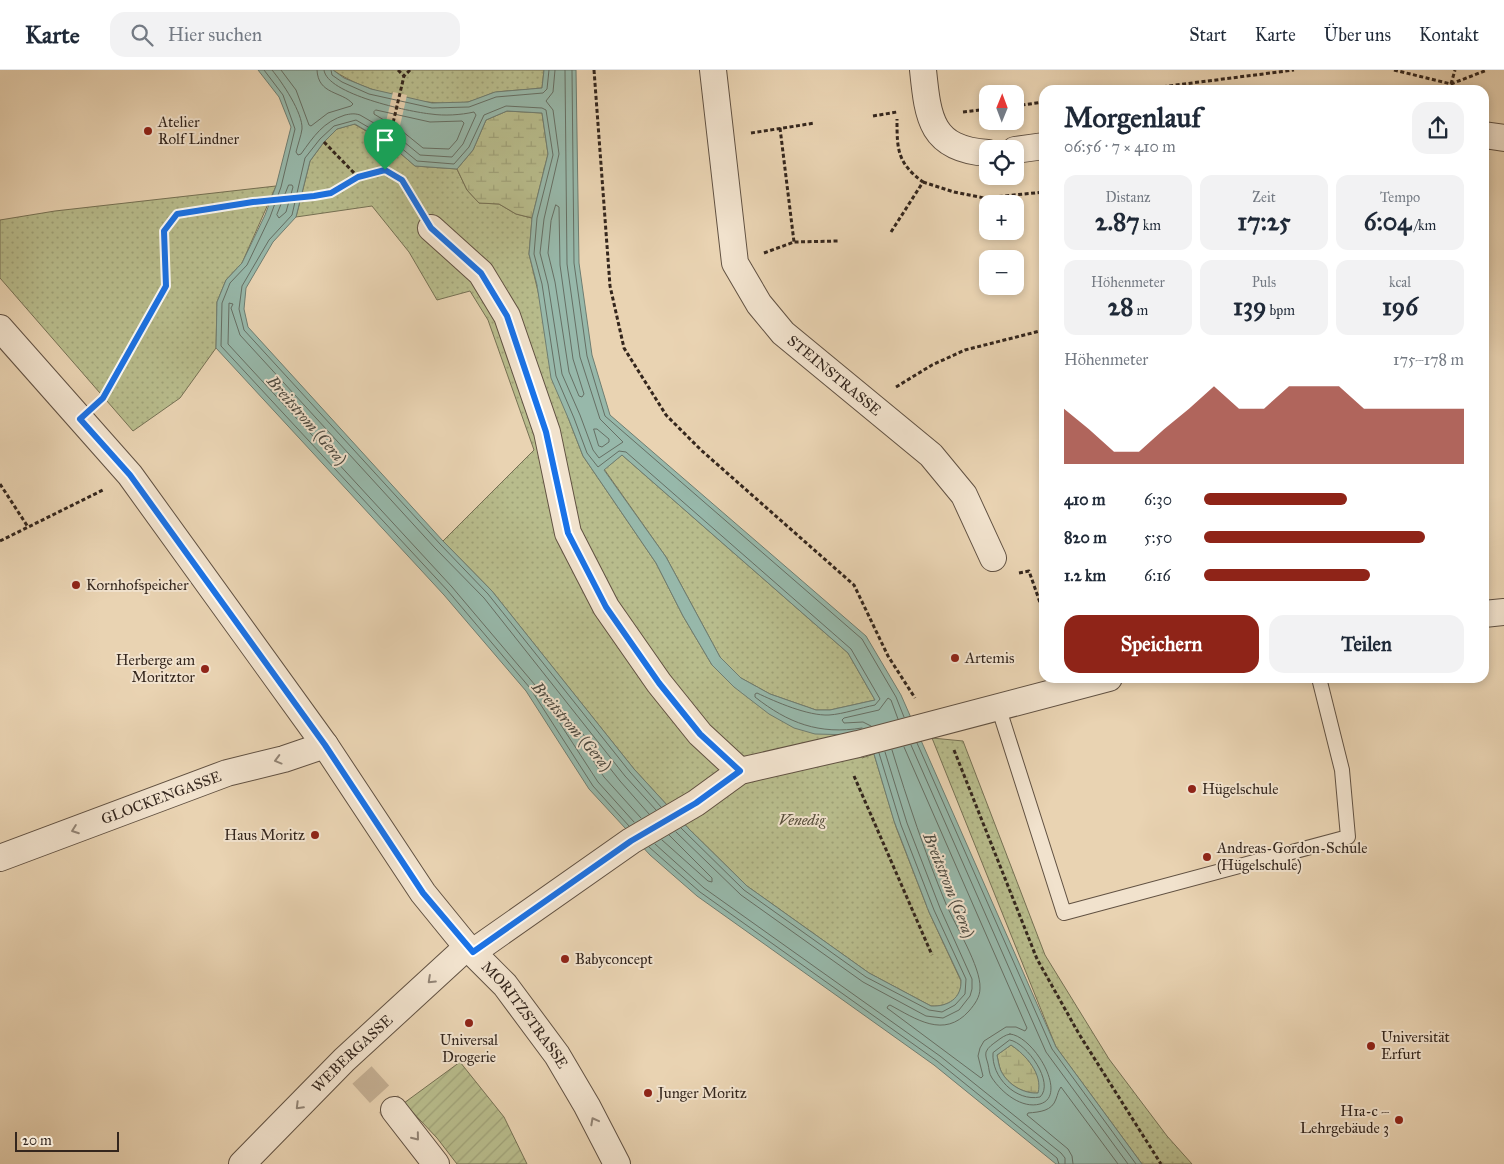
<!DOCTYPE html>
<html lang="de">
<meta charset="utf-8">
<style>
:root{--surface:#fff;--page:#f2f2f3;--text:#1f2937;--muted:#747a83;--line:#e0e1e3;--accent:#8f2418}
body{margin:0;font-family:"IM FELL Great Primer",serif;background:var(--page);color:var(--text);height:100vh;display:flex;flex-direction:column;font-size:19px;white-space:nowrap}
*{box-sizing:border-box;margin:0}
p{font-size:16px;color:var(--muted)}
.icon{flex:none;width:28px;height:28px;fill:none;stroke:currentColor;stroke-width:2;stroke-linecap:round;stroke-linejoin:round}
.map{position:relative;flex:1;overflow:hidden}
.panel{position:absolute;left:1039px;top:15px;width:450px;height:598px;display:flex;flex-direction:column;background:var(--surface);border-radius:15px;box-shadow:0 2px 8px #0003}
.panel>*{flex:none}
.needle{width:32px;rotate:1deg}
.fabs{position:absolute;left:979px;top:15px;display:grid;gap:10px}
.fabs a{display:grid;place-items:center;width:45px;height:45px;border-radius:10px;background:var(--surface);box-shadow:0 2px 8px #0003;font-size:25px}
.scale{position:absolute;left:15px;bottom:12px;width:104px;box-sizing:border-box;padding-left:5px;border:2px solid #34261d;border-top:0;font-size:14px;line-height:18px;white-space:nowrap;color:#34261d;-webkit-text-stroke:4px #f1e2cd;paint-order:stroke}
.pin{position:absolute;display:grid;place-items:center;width:42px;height:42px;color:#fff;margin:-51px -21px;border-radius:50% 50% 50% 0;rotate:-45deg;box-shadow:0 0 5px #0007}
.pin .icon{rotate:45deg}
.round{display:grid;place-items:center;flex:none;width:52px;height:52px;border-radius:15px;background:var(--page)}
.head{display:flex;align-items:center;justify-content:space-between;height:85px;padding:0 25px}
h1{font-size:28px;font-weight:700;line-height:38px}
.stats{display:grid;grid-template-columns:repeat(3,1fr);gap:8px;height:85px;padding:5px 25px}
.stats div{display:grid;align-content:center;border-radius:12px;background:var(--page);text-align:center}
.stats b{font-size:25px;font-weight:700}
.stats small{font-size:14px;font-weight:400}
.stats p{font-size:14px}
.chart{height:140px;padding:10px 25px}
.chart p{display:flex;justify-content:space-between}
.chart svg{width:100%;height:90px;margin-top:5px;fill:var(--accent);opacity:.7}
.action{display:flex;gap:10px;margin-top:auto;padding:10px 25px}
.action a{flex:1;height:58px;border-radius:15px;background:var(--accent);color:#fff;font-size:20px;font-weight:700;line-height:58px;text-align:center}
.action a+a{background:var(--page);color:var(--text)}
ul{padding:0 25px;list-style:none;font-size:16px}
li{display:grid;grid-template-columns:80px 60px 1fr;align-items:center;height:38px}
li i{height:12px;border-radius:6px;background:var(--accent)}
header{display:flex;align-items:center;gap:30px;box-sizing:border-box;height:70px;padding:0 25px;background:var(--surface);border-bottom:1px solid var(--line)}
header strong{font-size:24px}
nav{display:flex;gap:28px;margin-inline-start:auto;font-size:18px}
.search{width:350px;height:45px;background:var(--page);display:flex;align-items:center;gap:12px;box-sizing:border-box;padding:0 18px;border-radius:15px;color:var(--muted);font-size:19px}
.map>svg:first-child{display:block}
.grass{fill:url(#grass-dots);stroke:#767154}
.wetland{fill:url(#wetland-marsh);stroke:#767154}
.garden{fill:url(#garden-furrows);stroke:#767154}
.water{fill:#97b8aa;stroke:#6f7e72;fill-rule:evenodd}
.pier{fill:#e9d3b2}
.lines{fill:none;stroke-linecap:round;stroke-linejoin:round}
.shore{stroke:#666f64;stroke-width:1}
.street-tunnel{stroke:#c5b094;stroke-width:26;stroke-dasharray:26 13;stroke-linecap:butt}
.lane-casing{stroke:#615142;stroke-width:16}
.street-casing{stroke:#615142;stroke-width:28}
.path{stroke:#34261d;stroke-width:3;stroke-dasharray:4 2.5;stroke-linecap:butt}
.lane{stroke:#f1e2cd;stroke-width:14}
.street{stroke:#f1e2cd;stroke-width:26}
.oneway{stroke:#928475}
.route-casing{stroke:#fff;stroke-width:10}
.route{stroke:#1a73e8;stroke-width:6}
.poi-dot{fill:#8f2418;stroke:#f1e2cd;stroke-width:2}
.labels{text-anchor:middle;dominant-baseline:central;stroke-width:4;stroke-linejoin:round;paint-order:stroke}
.poi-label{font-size:15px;fill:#34261d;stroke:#f1e2cd;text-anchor:start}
.street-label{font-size:15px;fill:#34261d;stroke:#f1e2cd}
.park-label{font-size:15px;font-style:italic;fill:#554c39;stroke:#f1e2cd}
.water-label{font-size:16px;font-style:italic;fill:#4d4a40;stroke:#f1e2cd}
</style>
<header>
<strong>Karte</strong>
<div class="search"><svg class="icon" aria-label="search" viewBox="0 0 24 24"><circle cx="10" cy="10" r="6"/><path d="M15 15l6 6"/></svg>Hier suchen</div>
<nav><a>Start</a><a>Karte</a><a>Über uns</a><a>Kontakt</a></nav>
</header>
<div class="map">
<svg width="1504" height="1094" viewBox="0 0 1504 1094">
<defs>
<pattern id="grass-dots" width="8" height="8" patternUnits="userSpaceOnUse" patternTransform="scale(1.25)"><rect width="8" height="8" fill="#b8bc8c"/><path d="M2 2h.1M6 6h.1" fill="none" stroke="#9fa178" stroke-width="1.8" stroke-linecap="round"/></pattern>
<pattern id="wetland-marsh" width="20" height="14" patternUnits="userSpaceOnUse" patternTransform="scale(1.25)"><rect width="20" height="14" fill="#b8bc8c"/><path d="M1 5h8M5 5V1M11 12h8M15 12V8" fill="none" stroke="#9fa178"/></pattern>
<pattern id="garden-furrows" width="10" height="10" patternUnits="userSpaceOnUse" patternTransform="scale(1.25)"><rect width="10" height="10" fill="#b8bc8c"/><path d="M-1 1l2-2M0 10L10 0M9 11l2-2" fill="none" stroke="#9fa178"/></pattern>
</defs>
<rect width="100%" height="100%" fill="#e9d3b2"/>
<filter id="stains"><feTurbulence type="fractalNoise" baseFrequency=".004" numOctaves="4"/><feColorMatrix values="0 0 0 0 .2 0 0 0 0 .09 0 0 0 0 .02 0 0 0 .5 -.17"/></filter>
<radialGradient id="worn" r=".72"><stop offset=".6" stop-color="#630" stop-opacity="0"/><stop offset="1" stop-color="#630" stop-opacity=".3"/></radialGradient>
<g class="grass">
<path d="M333 0H544L542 18C527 20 512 20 497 22 487 24 478 30 468 32 429 38 365 23 333 0Z"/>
<path d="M354 54 392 76 415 96 457 99 467 120 479 133 499 134 516 144 532 148 529 184 569 350 583 386 656 493 683 546 712 595 734 617 855 665 862 688 874 684 896 757 929 842 961 911C962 928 948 937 931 936L869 903 747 816 689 759 634 699 492 521 443 471 534 380 488 250 470 221 437 230 409 182 372 136 296 147 310 91 324 72 337 59Z"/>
<polygon points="276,116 242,193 226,210 217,232 216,278 180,328 133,361 0,208 0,150 55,141"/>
<polygon points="622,385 848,583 875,630 830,640 816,640 770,624 741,608 720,587 666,487 604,399"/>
<polygon points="932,668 963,671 1045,885 1109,989 1167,1066 1192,1094 1142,1094 1056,977"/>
</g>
<g class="wetland">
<polygon points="507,41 542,43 548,84 532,148 516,144 499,134 479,133 467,120 457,99 473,80 486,50"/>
<path d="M1011 975C1026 985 1043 1004 1039 1023 1024 1024 1008 1015 1001 1001 999 996 998 990 997 985Z"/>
</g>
<polygon class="garden" points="460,992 504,1047 527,1094 457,1094 437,1068 404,1033"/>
<path class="water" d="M258 0H333L344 8 371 19 432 33 468 32 495 22 542 18 544 0H576L579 193 592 285 610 345 866 566 901 625 1056 977 1142 1094H1056L934 995 697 826 650 785 589 719 526 621 444 525 216 278 217 232 226 210 242 193 265 145 276 116 291 57 279 27ZM507 41 542 43 548 84 532 148 529 184 537 215 551 308 569 350 583 386 656 493 683 546 712 595 734 617 769 644 794 658 815 664 855 665 862 663 874 684 894 751 929 842 961 910C962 928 948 937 931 936L869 903 747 816 689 759 634 699 492 521 443 471 248 257 244 239 246 218 273 172 296 147 310 91 324 72 337 59 355 54 392 76 415 96 457 99 473 80 486 50ZM622 385 848 583 875 630 830 640H816L770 624 741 608 720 587 666 487 604 400ZM1011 975C1026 985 1043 1004 1038 1023 1024 1024 1008 1015 1001 1001 999 997 998 990 997 985Z"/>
<polygon class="pier" points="393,22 407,25 394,82 381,73"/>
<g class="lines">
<g class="shore">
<polyline points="264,0 283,25 295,59 281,117 270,147 247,195 230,213 222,233 221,276 448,521 530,618 593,716 629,756"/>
<path d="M272 0C282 12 303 43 302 59 301 66 298 74 296 82L298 85 301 84C314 66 323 52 345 45 350 44 354 43 360 45L398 67 420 85 452 87 463 74 476 45 474 42C461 45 444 46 431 44 410 42 326 24 324 0"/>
<path d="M281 0 296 20 309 55 311 56 328 43 351 36 353 34C342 21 318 25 317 0"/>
<polyline points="331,0 332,5 342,12 369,24 432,38 469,37 496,27 543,23 547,19 549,0"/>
<polyline points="555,0 553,22 546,31 553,40 559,84 544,149 540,183 548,214 562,304 580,345 593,380 599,388 623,372 600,349 580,287 567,194 565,0"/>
<polyline points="572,0 574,193 587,286 605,346 862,569 896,627 904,647"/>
<polygon points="376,40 430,52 462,51 464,53 457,70 449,79 423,78 402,61 374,44 374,42"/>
<polygon points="289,115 292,115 293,117 286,142 279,148 277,145"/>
<polygon points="556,135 559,137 560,195 573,289 584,324 582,327 579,326 569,302 555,212 548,183 551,151"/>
<polygon points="594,359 597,359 609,369 609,372 602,377 599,376"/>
<polyline points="871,656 863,652 844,653 842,650 844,648 879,640 888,628 891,630 898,649"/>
<polyline points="917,673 1052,979 1136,1094"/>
<polyline points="911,675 1046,982 1128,1094"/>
<path d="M892 680C908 732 925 783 946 834 955 855 981 897 980 918 980 927 975 934 969 941 944 969 916 949 890 935L888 936 887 938 981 1008 983 1006 978 986 980 978 984 971 1006 957H1016L1025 961 1027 958 904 677"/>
<path d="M661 737 630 702 488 524 440 474 244 260 239 239 242 216 269 170 292 145 305 88 320 69 334 56 356 50 394 72 417 91 454 94 469 77 484 45 506 36 542 38 546 40 553 85 537 148 534 184 542 214 556 306 574 348 587 383 598 397 619 381 626 382 851 579 880 629 875 635C860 638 844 644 829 645 808 646 776 632 757 623L755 624V627C788 653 819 665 862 658"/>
<polyline points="641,748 604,707 571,657 572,654 575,654 620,711 649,744"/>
<polyline points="634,752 598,712 535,615 452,517 228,274 229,233 233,234 231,238 240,265 435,478 484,528 625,706 656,740"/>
<polyline points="681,758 744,820 866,907 929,940 942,942 955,935 965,924 966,909 934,840 901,755 879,683"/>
<polyline points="676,762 741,825 863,912 926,946 943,948 959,940 970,926 972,919 972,909 940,838 907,753 885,682"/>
<polyline points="662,770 708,811 712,812 712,808 669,765"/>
<polyline points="655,774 704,818 940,986 1061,1083 1065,1088 1065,1094"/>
<polyline points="649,777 700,822 937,991 1057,1088 1059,1094"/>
<path d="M1010 964C1034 966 1069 1026 1040 1034 1022 1039 1002 1023 992 1008 989 1004 989 998 988 994 987 990 985 986 986 982 988 977 993 974 997 971 1001 968 1005 965 1010 964Z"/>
<path d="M1010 970C1027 973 1055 1013 1040 1027 1016 1032 991 1007 993 983Z"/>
<path d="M1073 1094 1072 1086 1068 1079 1027 1045 1028 1043C1040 1042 1052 1041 1056 1029 1058 1024 1058 1021 1061 1017L1118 1094"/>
</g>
<polyline class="street-tunnel" points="362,1005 394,1040"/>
<defs>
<polyline id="lane" points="998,636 1064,843 1348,767 1342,700 1319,608"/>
<g id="street">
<path id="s1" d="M713 0 735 193 759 234 783 263 931 385 964 425 993 488"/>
<path d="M923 0C928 49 931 79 988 83"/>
<polyline points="1484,65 1504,68"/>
<polyline points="1015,80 1044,76"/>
<polyline points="431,158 481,203 507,246 547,362 568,463 606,537 659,613 700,664 740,701"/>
<path id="s2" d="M0 258 130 405 325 675 423 823 467 877 505 915 557 985 587 1036 617 1094"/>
<polyline points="1484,544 1504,542"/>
<path id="s3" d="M0 788 227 703 284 689 325 675"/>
<polyline points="473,882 631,771 696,733 740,701 858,674 1109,608"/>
<polyline points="394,1040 436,1094"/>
<path id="s4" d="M242 1094 344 990 467 877"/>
</g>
</defs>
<use href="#lane" class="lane-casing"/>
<use href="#street" class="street-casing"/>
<g class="path">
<polyline points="398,0 404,6"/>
<polyline points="410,0 404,6 386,83 385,100 402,109 415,131"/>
<polyline points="594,0 610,216 624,278 666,345 701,380 854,515 888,586 915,628"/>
<polyline points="1394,0 1451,14 1487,0"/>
<polyline points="1451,14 1455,0"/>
<polyline points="1137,20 1294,0"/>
<polyline points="1015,36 1044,32"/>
<polyline points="963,42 988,39"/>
<polyline points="873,46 897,42"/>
<polyline points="780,58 794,172"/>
<polyline points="751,63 815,53"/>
<polyline points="324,72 358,107"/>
<polyline points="923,112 954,122 984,128 1044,122"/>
<path d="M891 162 923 112C897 93 897 79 897 49"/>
<polyline points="764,183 794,172 839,171"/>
<polyline points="896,317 932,295 965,280 1044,260"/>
<polyline points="103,329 166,216 164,161 177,144 253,132 331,123 358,107 385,100"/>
<polyline points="0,414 28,457"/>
<polyline points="0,471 103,420"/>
<polyline points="1019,503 1029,501 1044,544"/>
<polyline points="954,680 1037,889 1079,964 1161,1094"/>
<polyline points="854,706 932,885"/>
</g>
<use href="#lane" class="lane"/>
<use href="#street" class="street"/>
</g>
<defs><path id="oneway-chevron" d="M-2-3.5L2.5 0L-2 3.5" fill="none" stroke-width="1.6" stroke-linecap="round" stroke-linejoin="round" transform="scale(1.25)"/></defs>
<g class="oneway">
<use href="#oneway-chevron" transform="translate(278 690) rotate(165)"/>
<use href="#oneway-chevron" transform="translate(75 760) rotate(160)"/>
<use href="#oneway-chevron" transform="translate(431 910) rotate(137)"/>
<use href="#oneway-chevron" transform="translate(299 1036) rotate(135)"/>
<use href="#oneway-chevron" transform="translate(594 1051) rotate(-118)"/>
<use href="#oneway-chevron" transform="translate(416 1067) rotate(51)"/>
</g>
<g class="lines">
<defs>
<polygon id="route" points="385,100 402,110 431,158 481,203 507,246 546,362 568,463 606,537 659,613 700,664 740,701 696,733 631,771 473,882 423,823 325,675 130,405 80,349 103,328 166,216 164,161 177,144 253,132 314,126 331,123 358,107"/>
</defs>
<use href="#route" class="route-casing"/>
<use href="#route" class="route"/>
</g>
<g class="poi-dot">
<circle cx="148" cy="61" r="5"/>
<circle cx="76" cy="515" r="5"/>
<circle cx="955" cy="588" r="5"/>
<circle cx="205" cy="599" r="5"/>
<circle cx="1192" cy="719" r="5"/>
<circle cx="315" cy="765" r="5"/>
<circle cx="1207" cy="787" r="5"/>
<circle cx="565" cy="889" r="5"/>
<circle cx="469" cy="953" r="5"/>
<circle cx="1371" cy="976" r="5"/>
<circle cx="648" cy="1023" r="5"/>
<circle cx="1399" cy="1050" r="5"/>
</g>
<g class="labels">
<g class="poi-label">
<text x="158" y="52">Atelier<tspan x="158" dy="17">Rolf Lindner</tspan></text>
<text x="86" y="515">Kornhofspeicher</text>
<text x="965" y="588">Artemis</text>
<text x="195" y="590" text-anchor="end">Herberge am<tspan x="195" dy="17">Moritztor</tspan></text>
<text x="1202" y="719">Hügelschule</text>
<text x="305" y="765" text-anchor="end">Haus Moritz</text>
<text x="1217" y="778">Andreas-Gordon-Schule<tspan x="1217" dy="17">(Hügelschule)</tspan></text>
<text x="575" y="889">Babyconcept</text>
<text x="1381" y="967">Universität<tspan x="1381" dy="17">Erfurt</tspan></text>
<text x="469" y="970" text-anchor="middle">Universal<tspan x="469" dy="17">Drogerie</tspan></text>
<text x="658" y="1023">Junger Moritz</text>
<text x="1389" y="1041" text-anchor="end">H1a-c –<tspan x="1389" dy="17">Lehrgebäude 3</tspan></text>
</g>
<g class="street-label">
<text stroke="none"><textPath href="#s1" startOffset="346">STEINSTRASSE</textPath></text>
<text stroke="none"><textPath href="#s3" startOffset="172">GLOCKENGASSE</textPath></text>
<text stroke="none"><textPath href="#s2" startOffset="866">MORITZSTRASSE</textPath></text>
<text stroke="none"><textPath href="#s4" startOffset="156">WEBERGASSE</textPath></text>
</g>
<g class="park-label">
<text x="802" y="750">Venedig</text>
</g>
<g class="water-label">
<text transform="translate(307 350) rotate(49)">Breitstrom (Gera)</text>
<text transform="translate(572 656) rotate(49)">Breitstrom (Gera)</text>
<text transform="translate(949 815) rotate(68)">Breitstrom (Gera)</text>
</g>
</g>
<rect width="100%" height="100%" filter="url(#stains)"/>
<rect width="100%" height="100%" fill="url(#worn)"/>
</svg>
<div class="fabs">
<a><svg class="needle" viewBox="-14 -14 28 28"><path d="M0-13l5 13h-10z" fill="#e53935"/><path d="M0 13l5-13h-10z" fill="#747a83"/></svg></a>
<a><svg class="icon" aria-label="locate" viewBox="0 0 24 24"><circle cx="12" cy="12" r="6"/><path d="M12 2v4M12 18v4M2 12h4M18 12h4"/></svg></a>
<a>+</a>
<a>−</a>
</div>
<div class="scale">20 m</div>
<div class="pin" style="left:385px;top:100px;background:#1e9e55"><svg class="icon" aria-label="arrive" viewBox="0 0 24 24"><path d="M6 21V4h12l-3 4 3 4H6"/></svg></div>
<section class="panel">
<div class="head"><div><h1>Morgenlauf</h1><p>06:56 · 7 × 410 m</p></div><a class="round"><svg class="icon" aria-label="share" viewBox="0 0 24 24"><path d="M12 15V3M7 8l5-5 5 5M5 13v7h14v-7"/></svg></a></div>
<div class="stats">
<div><p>Distanz</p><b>2.87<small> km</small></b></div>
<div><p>Zeit</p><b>17:25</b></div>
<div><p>Tempo</p><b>6:04<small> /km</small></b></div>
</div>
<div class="stats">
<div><p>Höhenmeter</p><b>28<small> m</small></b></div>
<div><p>Puls</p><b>139<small> bpm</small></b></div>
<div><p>kcal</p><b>196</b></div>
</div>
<div class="chart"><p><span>Höhenmeter</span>175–178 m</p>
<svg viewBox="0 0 160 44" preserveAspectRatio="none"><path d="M0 44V17L10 27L20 38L30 38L40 27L50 17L60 6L70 17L80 17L90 6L100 6L110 6L120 17L130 17L140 17L150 17L160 17V44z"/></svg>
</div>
<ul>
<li><b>410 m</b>6:30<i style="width:55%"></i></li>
<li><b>820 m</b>5:50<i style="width:85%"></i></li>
<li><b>1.2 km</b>6:16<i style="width:64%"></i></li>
</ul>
<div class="action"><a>Speichern</a><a>Teilen</a></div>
</section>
</div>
